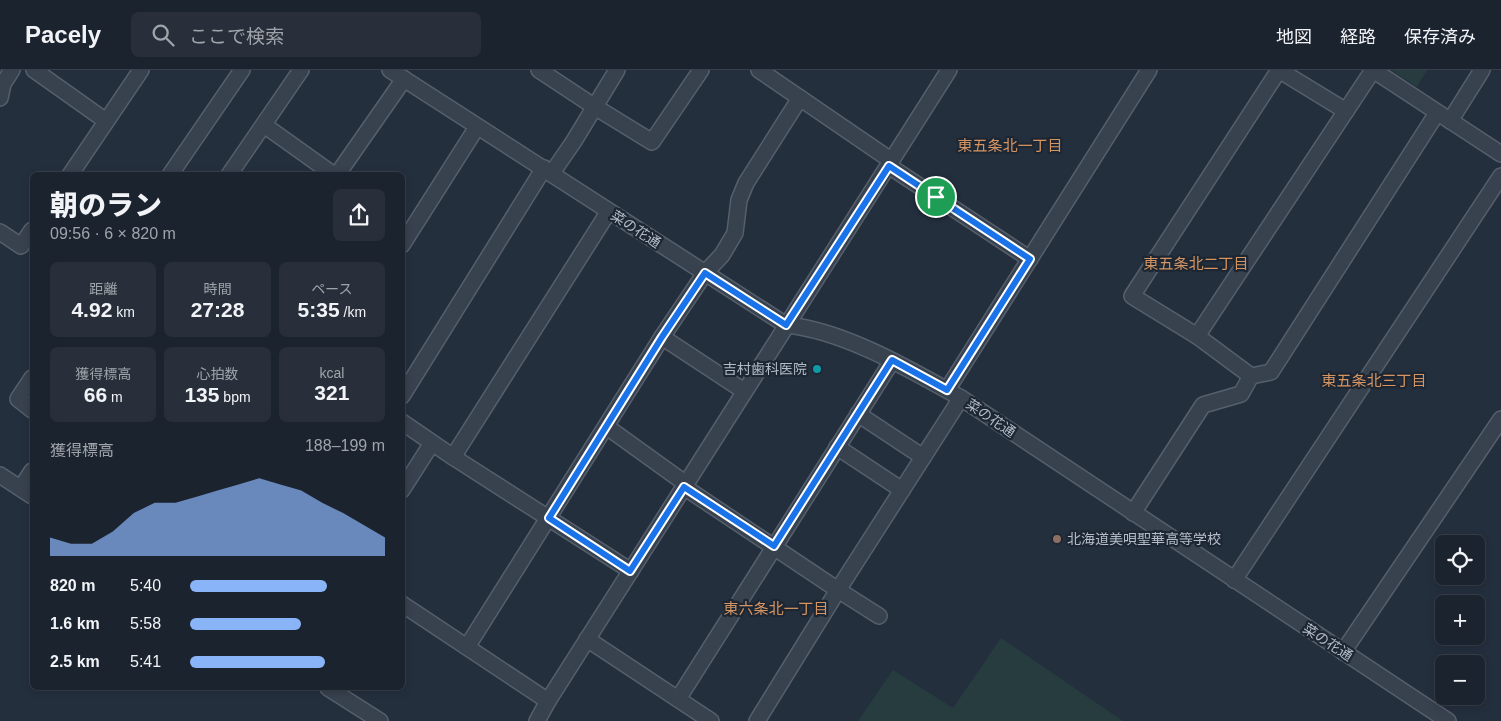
<!DOCTYPE html>
<html lang="ja">
<meta charset="utf-8">
<style>
:root{--surface:#1b232e;--page:#282f3a;--text:#f1f3f6;--muted:#a0a4aa;--line:#39404a;--accent:#8ab4f8}
body{margin:0;font-family:Arial,"Noto Sans JP",sans-serif;background:var(--page);color:var(--text);height:100vh;display:flex;flex-direction:column;font-size:19px;white-space:nowrap}
*{box-sizing:border-box;margin:0}
p{font-size:16px;color:var(--muted)}
.icon{flex:none;width:28px;height:28px;fill:none;stroke:currentColor;stroke-width:2;stroke-linecap:round;stroke-linejoin:round}
.map{position:relative;flex:1;overflow:hidden}
.drawer{position:absolute;left:30px;top:102px;width:375px;height:518px;display:flex;flex-direction:column;background:var(--surface);border-radius:8px;box-shadow:0 2px 8px #0003,0 0 0 1px var(--line)}
.drawer>*{flex:none}
.fabs{position:absolute;left:1435px;top:465px;display:grid;gap:10px}
.fabs a{display:grid;place-items:center;width:50px;height:50px;border-radius:8px;background:var(--surface);box-shadow:0 2px 8px #0003,0 0 0 1px var(--line);font-size:25px}
.pin{position:absolute;display:grid;place-items:center;width:42px;height:42px;color:#fff;margin:-21px;border:2px solid #fff;border-radius:50%;box-shadow:0 1px 5px #0007}
.round{display:grid;place-items:center;flex:none;width:52px;height:52px;border-radius:8px;background:var(--page)}
.head{display:flex;align-items:center;justify-content:space-between;height:85px;padding:0 20px}
h1{font-size:28px;font-weight:800;line-height:38px}
.stats{display:grid;grid-template-columns:repeat(3,1fr);gap:8px;height:85px;padding:5px 20px}
.stats div{display:grid;align-content:center;border-radius:8px;background:var(--page);text-align:center}
.stats b{font-size:21px;font-weight:800}
.stats small{font-size:14px;font-weight:400}
.stats p{font-size:14px}
.chart{height:140px;padding:10px 20px}
.chart p{display:flex;justify-content:space-between}
.chart svg{width:100%;height:90px;margin-top:5px;fill:var(--accent);opacity:.7}
ul{padding:0 20px;list-style:none;font-size:16px}
li{display:grid;grid-template-columns:80px 60px 1fr;align-items:center;height:38px}
li i{height:12px;border-radius:6px;background:var(--accent)}
header{display:flex;align-items:center;gap:30px;box-sizing:border-box;height:70px;padding:0 25px;background:var(--surface);border-bottom:1px solid var(--line)}
header strong{font-size:24px}
nav{display:flex;gap:28px;margin-inline-start:auto;font-size:18px}
.search{width:350px;height:45px;background:var(--page);display:flex;align-items:center;gap:12px;box-sizing:border-box;padding:0 18px;border-radius:8px;color:var(--muted);font-size:19px}
.map>svg:first-child{display:block}
.green{fill:#263c3f}
.lines{fill:none;stroke-linecap:round;stroke-linejoin:round}
.minor-casing{stroke:#565f6c;stroke-width:18}
.minor{stroke:#38414e;stroke-width:15}
.route-casing{stroke:#fff;stroke-width:10}
.route{stroke:#1a73e8;stroke-width:6}
.culture-dot{fill:#0f9aa8;stroke:#1d2633;stroke-width:2}
.education-dot{fill:#8d6e63;stroke:#1d2633;stroke-width:2}
.labels{text-anchor:middle;dominant-baseline:central;stroke-width:4.5;stroke-linejoin:round;paint-order:stroke}
.street-label{font-size:14px;fill:#b4bcc9;stroke:#1d2633}
.poi-label{font-size:14px;fill:#b4bcc9;stroke:#1d2633;text-anchor:end}
.neighbourhood-label{font-size:15px;fill:#d59563;stroke:#1d2633}
</style>
<header>
<strong>Pacely</strong>
<div class="search"><svg class="icon" aria-label="search" viewBox="0 0 24 24"><circle cx="10" cy="10" r="6"/><path d="M15 15l6 6"/></svg>ここで検索</div>
<nav><a>地図</a><a>経路</a><a>保存済み</a></nav>
</header>
<div class="map">
<svg width="1501" height="651" viewBox="0 0 1501 651">
<rect width="100%" height="100%" fill="#242f3e"/>
<g class="green">
<polygon points="1391,0 1427,0 1417,17"/>
<polygon points="1001,568 1123,651 858,651 893,600 953,638"/>
</g>
<g class="lines">
<defs>
<g id="minor">
<polyline points="34,0 106,51"/>
<path d="M390 0 786 255C843 260 911 300 961 328L1448 651"/>
<polyline points="539,0 595,37 652,72 701,0"/>
<polyline points="759,0 892,91"/>
<polyline points="1373,0 1501,84"/>
<polyline points="0,28 3,14 12,0"/>
<polyline points="1346,41 1279,0 1132,226 1197,266 1251,306 1271,302 1437,43"/>
<polyline points="1450,51 1482,0"/>
<polyline points="264,55 334,105"/>
<polyline points="889,96 1030,189"/>
<polyline points="552,103 574,71 617,0"/>
<polyline points="70,105 141,0"/>
<polyline points="170,105 242,0"/>
<polyline points="229,105 301,0"/>
<polyline points="337,105 404,9"/>
<polyline points="0,162 21,176 32,160"/>
<polyline points="402,175 477,57"/>
<polyline points="1197,266 1373,0"/>
<polyline points="662,267 744,321"/>
<polyline points="32,308 18,329 32,340"/>
<polyline points="947,320 1149,0"/>
<polyline points="402,326 544,98"/>
<polyline points="858,344 923,387"/>
<polyline points="402,352 453,387 631,501"/>
<polyline points="607,357 682,411 684,417 838,520 879,546"/>
<polyline points="837,377 902,420"/>
<polyline points="453,387 609,141"/>
<polyline points="0,405 32,426"/>
<polyline points="21,418 32,401"/>
<polyline points="402,420 432,373"/>
<polyline points="1133,443 1203,335 1241,324 1251,306"/>
<polyline points="1234,510 1501,106"/>
<polyline points="402,534 548,631"/>
<polyline points="587,569 711,651"/>
<polyline points="467,577 662,267 705,203 722,185 735,163 739,130 746,113 800,28"/>
<polyline points="1343,582 1501,349"/>
<polyline points="328,618 380,651"/>
<polyline points="678,629 892,291"/>
<polyline points="537,651 548,631 949,0"/>
<polyline points="757,651 838,520 961,328"/>
</g>
</defs>
<use href="#minor" class="minor-casing"/>
<use href="#minor" class="minor"/>
</g>
<g class="lines">
<defs>
<polygon id="route" points="889,96 1030,189 947,320 892,290 774,476 684,417 630,501 549,448 662,267 705,203 786,255"/>
</defs>
<use href="#route" class="route-casing"/>
<use href="#route" class="route"/>
</g>
<circle class="culture-dot" cx="817" cy="299" r="5"/>
<circle class="education-dot" cx="1057" cy="469" r="5"/>
<g class="labels">
<g class="street-label">
<text transform="translate(636 159) rotate(33)">菜の花通</text>
<text transform="translate(991 348) rotate(34)">菜の花通</text>
<text transform="translate(1328 572) rotate(33)">菜の花通</text>
</g>
<g class="poi-label">
<text x="807" y="299">吉村歯科医院</text>
<text x="1067" y="469" text-anchor="start">北海道美唄聖華高等学校</text>
</g>
<g class="neighbourhood-label">
<text x="1010" y="75">東五条北一丁目</text>
<text x="1196" y="193">東五条北二丁目</text>
<text x="1374" y="310">東五条北三丁目</text>
<text x="776" y="538">東六条北一丁目</text>
</g>
</g>
</svg>
<div class="fabs">
<a><svg class="icon" aria-label="locate" viewBox="0 0 24 24"><circle cx="12" cy="12" r="6"/><path d="M12 2v4M12 18v4M2 12h4M18 12h4"/></svg></a>
<a>+</a>
<a>−</a>
</div>
<div class="pin" style="left:936px;top:127px;background:#1e9e55"><svg class="icon" aria-label="arrive" viewBox="0 0 24 24"><path d="M6 21V4h12l-3 4 3 4H6"/></svg></div>
<section class="drawer">
<div class="head"><div><h1>朝のラン</h1><p>09:56 · 6 × 820 m</p></div><a class="round"><svg class="icon" aria-label="share" viewBox="0 0 24 24"><path d="M12 15V3M7 8l5-5 5 5M5 13v7h14v-7"/></svg></a></div>
<div class="stats">
<div><p>距離</p><b>4.92<small> km</small></b></div>
<div><p>時間</p><b>27:28</b></div>
<div><p>ペース</p><b>5:35<small> /km</small></b></div>
</div>
<div class="stats">
<div><p>獲得標高</p><b>66<small> m</small></b></div>
<div><p>心拍数</p><b>135<small> bpm</small></b></div>
<div><p>kcal</p><b>321</b></div>
</div>
<div class="chart"><p><span>獲得標高</span>188–199 m</p>
<svg viewBox="0 0 160 44" preserveAspectRatio="none"><path d="M0 44V35L10 38L20 38L30 32L40 23L50 18L60 18L70 15L80 12L90 9L100 6L110 9L120 12L130 18L140 23L150 29L160 35V44z"/></svg>
</div>
<ul>
<li><b>820 m</b>5:40<i style="width:70%"></i></li>
<li><b>1.6 km</b>5:58<i style="width:57%"></i></li>
<li><b>2.5 km</b>5:41<i style="width:69%"></i></li>
</ul>
</section>
</div>
